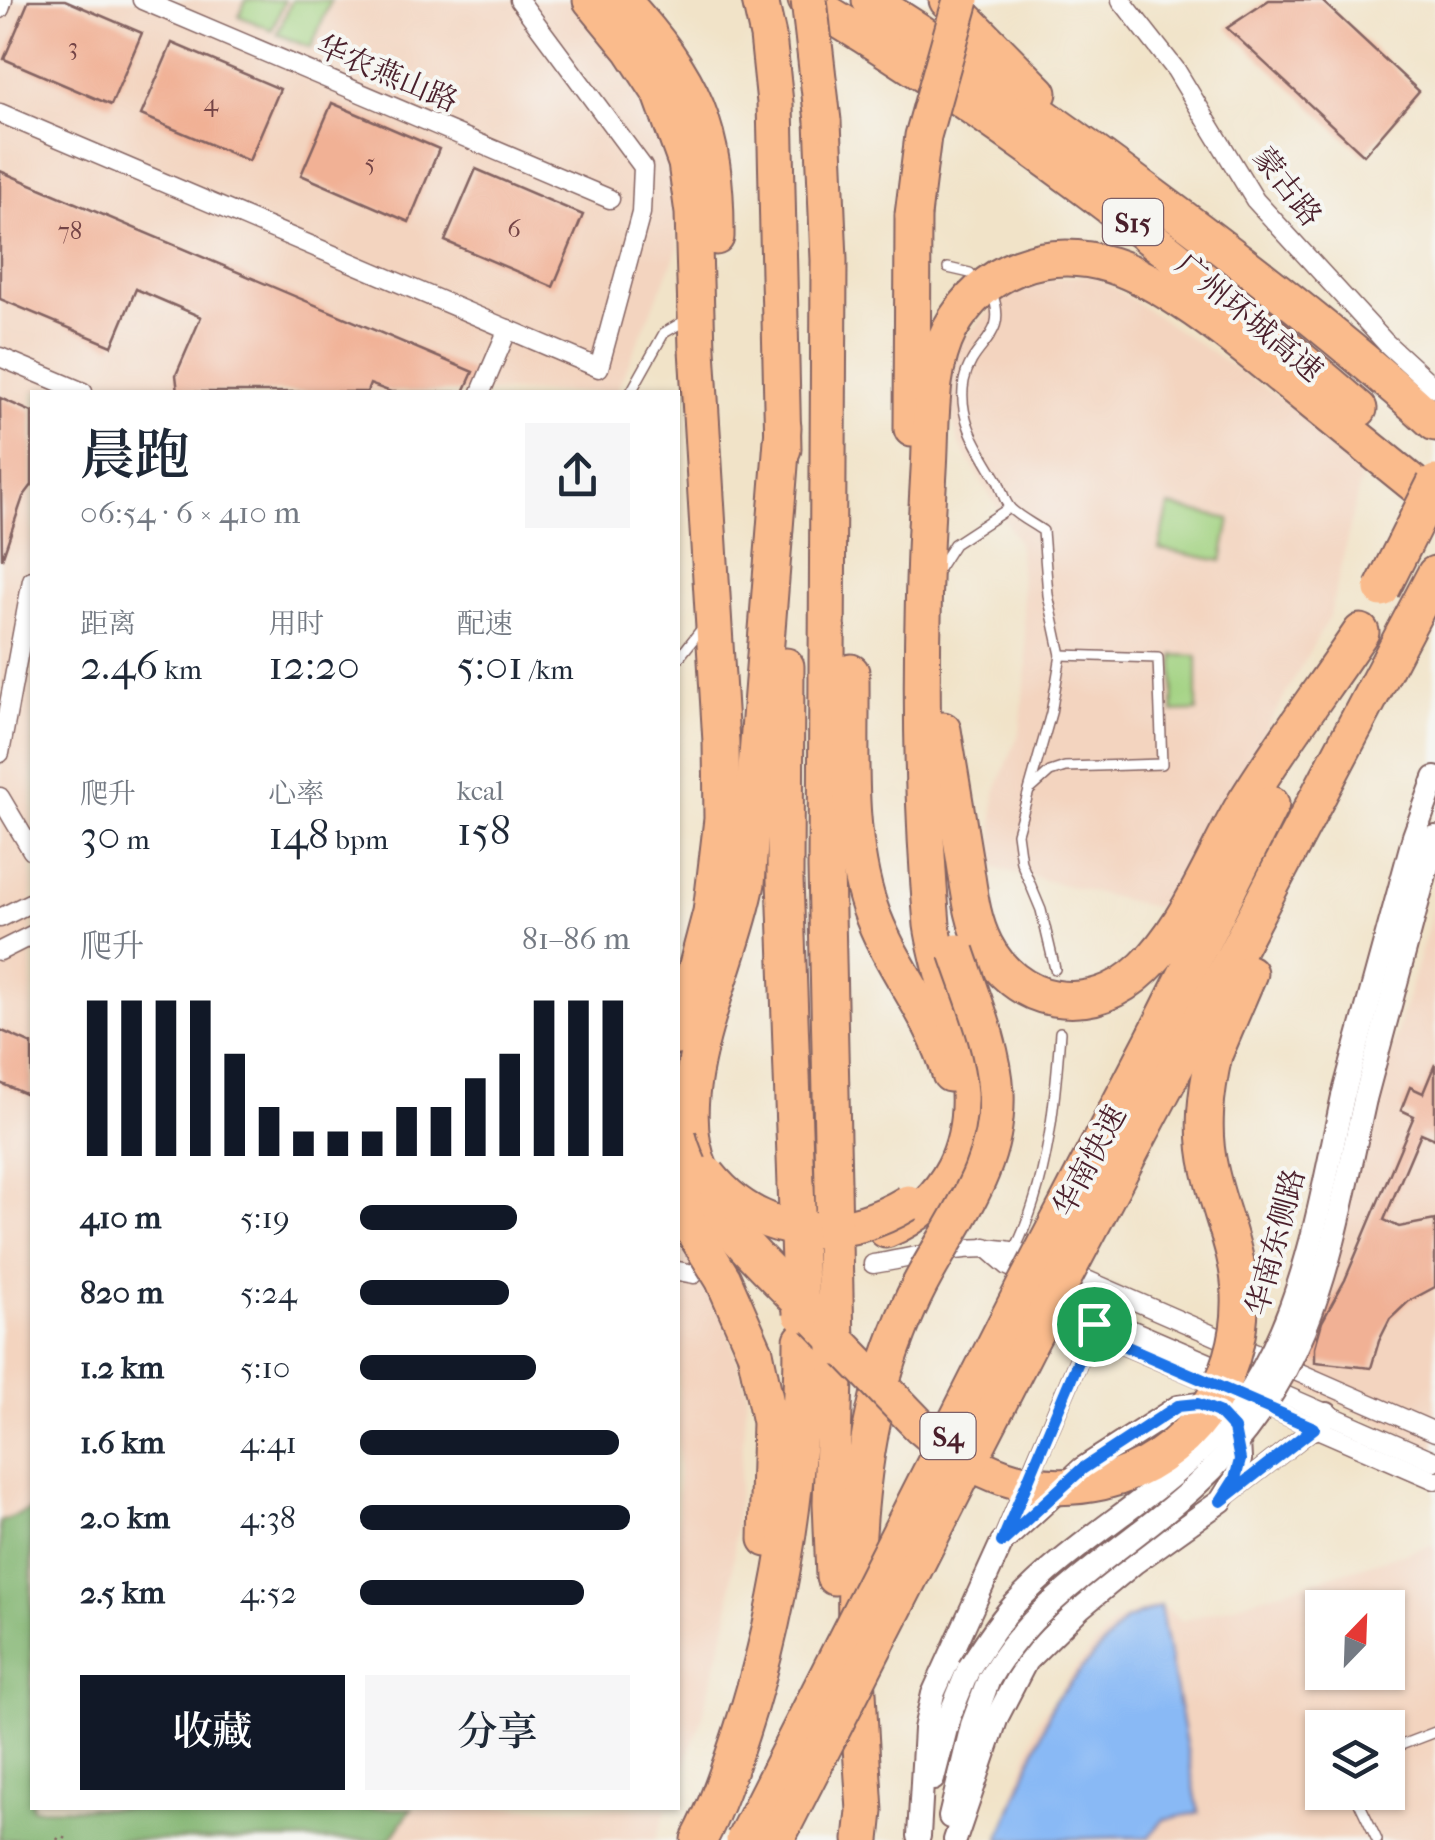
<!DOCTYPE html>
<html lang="zh">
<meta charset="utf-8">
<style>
:root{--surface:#fff;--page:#f6f6f7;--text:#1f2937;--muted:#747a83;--accent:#111827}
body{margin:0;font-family:"IM FELL French Canon","Noto Serif SC",serif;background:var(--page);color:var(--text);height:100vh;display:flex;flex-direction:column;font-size:38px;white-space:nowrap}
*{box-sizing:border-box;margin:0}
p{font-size:32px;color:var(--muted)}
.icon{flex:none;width:55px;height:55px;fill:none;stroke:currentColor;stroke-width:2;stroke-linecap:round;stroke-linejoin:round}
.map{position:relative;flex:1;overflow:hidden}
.side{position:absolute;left:30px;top:390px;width:650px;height:1420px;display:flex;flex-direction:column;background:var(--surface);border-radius:0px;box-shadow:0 2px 8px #0004}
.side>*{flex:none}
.needle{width:65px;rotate:23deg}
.tools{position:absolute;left:1305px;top:1590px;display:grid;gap:20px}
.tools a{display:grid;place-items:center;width:100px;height:100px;border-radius:0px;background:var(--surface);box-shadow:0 2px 8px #0004;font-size:50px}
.pin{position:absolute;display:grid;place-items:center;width:85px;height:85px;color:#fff;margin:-42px;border:5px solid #fff;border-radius:50%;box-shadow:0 2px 10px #0007}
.round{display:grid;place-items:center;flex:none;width:105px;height:105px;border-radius:0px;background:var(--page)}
.headline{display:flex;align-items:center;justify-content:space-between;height:170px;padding:0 50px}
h1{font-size:55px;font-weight:600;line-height:75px}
.metrics{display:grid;grid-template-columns:repeat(3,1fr);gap:15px;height:170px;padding:10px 50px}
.metrics div{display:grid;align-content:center}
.metrics b{font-size:42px;font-weight:600}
.metrics small{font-size:28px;font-weight:400}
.metrics p{font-size:28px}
.chart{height:280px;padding:20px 50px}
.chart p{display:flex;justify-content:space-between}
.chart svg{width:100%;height:180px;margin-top:10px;stroke:var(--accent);stroke-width:6}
.primary-button{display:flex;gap:20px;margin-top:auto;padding:20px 50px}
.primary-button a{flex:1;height:115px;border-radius:0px;background:var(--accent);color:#fff;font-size:40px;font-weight:600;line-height:115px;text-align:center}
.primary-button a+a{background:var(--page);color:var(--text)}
ul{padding:0 50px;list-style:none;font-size:32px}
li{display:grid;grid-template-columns:160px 120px 1fr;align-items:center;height:75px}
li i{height:25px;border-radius:12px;background:var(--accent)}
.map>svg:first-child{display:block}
.built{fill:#f3d4bf;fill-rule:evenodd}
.green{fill:#a2d281;stroke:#767856;stroke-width:2.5}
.forest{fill:#81b46f;stroke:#666a4d;stroke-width:2.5}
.water{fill:#89b9f5;stroke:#6a6c90;stroke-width:2.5}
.building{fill:#f1b195}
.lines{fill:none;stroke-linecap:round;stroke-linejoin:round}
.service-casing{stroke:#846462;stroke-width:12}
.minor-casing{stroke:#846462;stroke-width:21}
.tertiary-casing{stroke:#846462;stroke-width:26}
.motorway-casing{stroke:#846462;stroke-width:39}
.path{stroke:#846462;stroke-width:2.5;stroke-dasharray:2.5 8;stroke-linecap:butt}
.service{stroke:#fff;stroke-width:9}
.minor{stroke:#fff;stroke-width:18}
.tertiary{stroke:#fff;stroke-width:22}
.motorway{stroke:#fabb8c;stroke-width:35}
.tertiary-bridge-casing{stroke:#846462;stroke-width:26;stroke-linecap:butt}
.motorway-bridge-casing{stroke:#846462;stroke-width:39;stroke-linecap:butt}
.tertiary-bridge{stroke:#fff;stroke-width:22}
.motorway-bridge{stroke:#fabb8c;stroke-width:35}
.route-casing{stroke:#fff;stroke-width:20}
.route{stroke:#1a73e8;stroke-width:12}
.labels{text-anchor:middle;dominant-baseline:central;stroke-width:8;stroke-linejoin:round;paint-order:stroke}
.number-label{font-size:25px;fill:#744446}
.shield{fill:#f6f6f2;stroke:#7e6067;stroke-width:2.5}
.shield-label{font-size:28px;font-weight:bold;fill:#4a1f2b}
.street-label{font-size:30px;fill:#4a1f2b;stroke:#f6f6f2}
</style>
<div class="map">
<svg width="1435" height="1840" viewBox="0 0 1435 1840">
<rect width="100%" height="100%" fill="#f6f6f2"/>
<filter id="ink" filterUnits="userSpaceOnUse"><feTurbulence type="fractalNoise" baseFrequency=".01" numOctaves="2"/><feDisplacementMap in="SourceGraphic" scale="20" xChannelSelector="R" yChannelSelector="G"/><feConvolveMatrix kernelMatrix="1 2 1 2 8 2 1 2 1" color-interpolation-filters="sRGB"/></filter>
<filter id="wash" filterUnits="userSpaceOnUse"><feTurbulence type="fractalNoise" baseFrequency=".0048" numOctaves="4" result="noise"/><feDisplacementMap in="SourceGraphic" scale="40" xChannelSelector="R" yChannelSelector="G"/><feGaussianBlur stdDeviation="2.25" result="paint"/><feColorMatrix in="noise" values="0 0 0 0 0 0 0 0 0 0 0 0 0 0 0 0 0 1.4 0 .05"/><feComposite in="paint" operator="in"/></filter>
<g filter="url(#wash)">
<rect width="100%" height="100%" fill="#f1e3c8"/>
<g class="built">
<polygon points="0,0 586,0 661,106 679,247 616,392 32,392 32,1808 667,1808 655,1840 0,1840"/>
<polygon points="1093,274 1366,455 1330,615 1165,910 992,867 995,793 1020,731 1027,663 1018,542 959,443 945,393 952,350 1018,282"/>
<polygon points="1435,904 1435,1449 1272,1374 1344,1211"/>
<polygon points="678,1230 720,1303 747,1392 728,1619 699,1728 678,1782"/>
<path d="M1435 1544V1840H999L1038 1721 1074 1670 1116 1621 1158 1604 1182 1621ZM1322 1608H1388V1672H1322ZM1322 1728H1388V1792H1322Z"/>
</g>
<g class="green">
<polygon points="246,0 285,0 272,30 239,16"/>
<polygon points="292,0 331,0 311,48 277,34"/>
<polygon points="1169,506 1230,519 1222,561 1159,549"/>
<polygon points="1174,655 1197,656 1197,711 1173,712"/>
</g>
<polygon class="forest" points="32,1509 32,1808 412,1808 390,1840 0,1840 0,1522"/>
<polygon class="water" points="1160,1606 1199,1813 1164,1819 1149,1837 999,1840 1054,1701 1125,1620"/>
<g id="blocks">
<g class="building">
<polygon points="29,0 65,0 142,33 111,105 4,59"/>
<polygon points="1269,0 1321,0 1419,91 1364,155 1227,28"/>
<polygon points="172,43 280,89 249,161 141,115"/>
<polygon points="332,103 439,149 409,222 301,175"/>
<polygon points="476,169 583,215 553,287 445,241"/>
<polygon points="0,171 473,372 464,392 391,392 370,384 367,392 178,392 176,375 201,317 136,289 112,346 0,299"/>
<polygon points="0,398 32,412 32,485 23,497 2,559"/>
<polygon points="0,1030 32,1044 32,1097 0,1083"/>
<polygon points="1435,1064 1435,1139 1421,1133 1384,1220 1399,1227 1435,1220 1435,1287 1409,1301 1390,1319 1379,1341 1371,1368 1315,1362 1315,1347 1322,1322 1345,1280 1414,1116 1401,1110 1410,1087 1423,1093"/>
</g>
</g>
</g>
<g filter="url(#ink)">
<use href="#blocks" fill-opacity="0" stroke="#846462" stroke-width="2.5"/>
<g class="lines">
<defs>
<g id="service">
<polyline points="948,268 970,273"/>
<path d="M992 293C1010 339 972 341 964 381 957 420 980 450 998 481 1002 490 1004 502 1011 509 1019 517 1033 524 1043 531L1048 595 1061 655 1051 713 1017 833 1021 862 1041 910 1055 969"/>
<polyline points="631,392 664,333 681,323"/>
<polyline points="936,572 954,544 1009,508"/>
<polyline points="678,659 703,627"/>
<polyline points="1031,789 1050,772 1065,767 1162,764 1158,658 1061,655"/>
<path d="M1015 1249C1048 1183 1055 1104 1060 1032"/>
<polyline points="1388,1750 1435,1732"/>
<polyline points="1354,1792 1377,1840"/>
</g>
<g id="minor">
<polyline points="142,0 610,199"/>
<polyline points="1121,0 1176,70 1255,200 1386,343 1435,388"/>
<polyline points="0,9 3,0"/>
<polyline points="0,113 599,368 641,213 643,167 519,0"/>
<polyline points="0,357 83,392"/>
<polyline points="481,392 508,329"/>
<polyline points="0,753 32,580"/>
<polyline points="0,797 32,851"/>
<polyline points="0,918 32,902"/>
<polyline points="0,951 32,935"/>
<polyline points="986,1247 1008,1266 1080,1300 1102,1336 1224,1388"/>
<path d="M873 1264C929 1255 987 1236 1041 1260"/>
<polyline points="1064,1270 1435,1432"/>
<polyline points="678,1271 694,1274"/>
<polyline points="1094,1324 1114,1322 1232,1373"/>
<polyline points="1266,1387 1435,1461"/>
<polyline points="1253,1401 1435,1480"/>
<polyline points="1228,1495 1314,1428"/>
<polyline points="1004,1536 1094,1324"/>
</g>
<g id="tertiary">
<polyline points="1343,1096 1414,836 1435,778"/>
<polyline points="1365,1099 1435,837"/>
<polyline points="1314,1428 1327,1414"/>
<polyline points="933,1779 949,1717 969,1668"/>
<polyline points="950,1817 972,1725 989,1679"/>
<polyline points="919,1836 925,1729 933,1694 1002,1542 1082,1469 1178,1407 1198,1404 1217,1412 1235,1429 1239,1440 1240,1460 1235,1479 1221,1501 1134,1563 1081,1607 1026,1661 997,1717 955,1840"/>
</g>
<g id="motorway">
<polyline points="591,0 632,50 661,94 686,163 693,213 697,349 721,742 722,819 711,912 678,1037"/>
<path d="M622 0C694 79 717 128 716 237"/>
<polyline points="760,0 768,36 775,103 783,449"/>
<path d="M806 0C1004 118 1184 259 1359 409"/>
<path d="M870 0C969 62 1064 129 1157 199 1253 270 1347 343 1435 423"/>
<polyline points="947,0 1039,93"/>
<polyline points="823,121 829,260 826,868 833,1184"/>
<polyline points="912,429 913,215"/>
<polyline points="786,666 785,880 796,1185"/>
<path d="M851 672C852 749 845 833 870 908 890 967 934 1014 950 1074"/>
<path d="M943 730C950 772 957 815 964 857 969 887 971 918 985 945 999 972 1024 993 1054 998 1159 1016 1203 871 1246 801 1282 743 1323 688 1361 632"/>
<polyline points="1156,1034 1271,804"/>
<polyline points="1185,1049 1435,574"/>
<polyline points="1214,1055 1249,973"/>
<path d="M701 1170C664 1091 732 966 747 883L783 427"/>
<path d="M886 1230C916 1218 939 1197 954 1168 994 1088 944 1006 932 925 919 775 920 621 929 470 932 424 928 371 950 329 983 269 1046 245 1111 265 1168 283 1235 339 1282 377 1333 418 1384 460 1435 501"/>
<polyline points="755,1352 770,1422 767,1539"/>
<polyline points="834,1577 831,1503 836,1349"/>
<path d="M699 1840C717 1806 729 1769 741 1733 783 1605 802 1473 802 1340"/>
<path d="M862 1840 865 1811C856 1662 843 1520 884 1374"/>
</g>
</defs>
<use href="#service" class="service-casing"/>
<use href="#minor" class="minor-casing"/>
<use href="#tertiary" class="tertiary-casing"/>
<use href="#motorway" class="motorway-casing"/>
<polyline class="path" points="57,1840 60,1835 68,1840"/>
<use href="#service" class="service"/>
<use href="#minor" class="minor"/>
<use href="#tertiary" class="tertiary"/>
<use href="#motorway" class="motorway"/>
<defs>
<g id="tertiary-bridge">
<path d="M969 1668C983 1646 996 1625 1013 1606 1068 1546 1142 1506 1201 1450 1298 1358 1316 1220 1343 1096"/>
<path d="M989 1679C1037 1595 1124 1551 1193 1488 1316 1376 1331 1253 1365 1099"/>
</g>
<g id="motorway-bridge">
<polyline points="809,0 823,121"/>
<polyline points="913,215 923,136 961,0"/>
<polyline points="1382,589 1435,483"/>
<path d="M678 1136C697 1205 752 1253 801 1303 840 1344 880 1385 920 1426 973 1472 1030 1498 1102 1482 1187 1462 1243 1382 1240 1295 1239 1252 1219 1211 1210 1169 1201 1131 1206 1092 1214 1055"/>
<path d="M708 1175C760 1240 840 1244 908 1203"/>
<polyline points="833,1184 836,1348"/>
<polyline points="796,1185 801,1314"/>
<polyline points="678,1206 723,1279 755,1352"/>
<path d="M884 1374C895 1339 907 1307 925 1275 958 1215 999 1165 996 1092 993 1044 972 997 957 952"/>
<polyline points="744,1840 1023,1289 1156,1034"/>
<polyline points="776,1840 1030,1342 1185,1049"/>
</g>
</defs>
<use href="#tertiary-bridge" class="tertiary-bridge-casing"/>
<use href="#motorway-bridge" class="motorway-bridge-casing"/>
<use href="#tertiary-bridge" class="tertiary-bridge"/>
<use href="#motorway-bridge" class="motorway-bridge"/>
</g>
</g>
<g class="lines" filter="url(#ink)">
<defs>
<polygon id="route" points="1094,1324 1102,1336 1314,1428 1221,1501 1235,1479 1240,1460 1234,1429 1218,1412 1198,1404 1178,1406 1082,1469 1002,1542"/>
</defs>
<use href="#route" class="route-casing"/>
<use href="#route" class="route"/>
</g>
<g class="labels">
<g class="number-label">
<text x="73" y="46">3</text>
<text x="211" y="102">4</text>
<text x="370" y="162">5</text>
<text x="514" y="228">6</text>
<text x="70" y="230">78</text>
</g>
<g class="shield">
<rect x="1103" y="199" width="60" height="46" rx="8"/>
<rect x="920.5" y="1413" width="55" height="46" rx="8"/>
</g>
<g class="shield-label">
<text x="1133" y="222">S15</text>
<text x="948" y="1436">S4</text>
</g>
<g class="street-label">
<text transform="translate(387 74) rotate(23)">华农燕山路</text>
<text transform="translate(1287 187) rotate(52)">蒙古路</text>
<text transform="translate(1249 318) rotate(40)">广州环城高速</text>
<text transform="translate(1090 1161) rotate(-62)">华南快速</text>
<text transform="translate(1276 1242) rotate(-75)">华南东侧路</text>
</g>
</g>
</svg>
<div class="tools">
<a><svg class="needle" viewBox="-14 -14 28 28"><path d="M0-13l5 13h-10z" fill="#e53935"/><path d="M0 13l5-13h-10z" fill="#747a83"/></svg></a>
<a><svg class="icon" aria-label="layers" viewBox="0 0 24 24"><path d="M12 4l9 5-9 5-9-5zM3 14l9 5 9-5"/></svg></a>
</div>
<div class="pin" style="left:1094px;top:1324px;background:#1e9e55"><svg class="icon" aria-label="arrive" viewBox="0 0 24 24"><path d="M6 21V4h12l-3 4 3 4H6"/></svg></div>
<section class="side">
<div class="headline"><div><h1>晨跑</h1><p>06:54 · 6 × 410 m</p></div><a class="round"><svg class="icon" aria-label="share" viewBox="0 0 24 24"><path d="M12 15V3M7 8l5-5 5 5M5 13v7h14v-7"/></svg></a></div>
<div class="metrics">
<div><p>距离</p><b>2.46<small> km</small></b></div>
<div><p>用时</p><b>12:20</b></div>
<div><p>配速</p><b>5:01<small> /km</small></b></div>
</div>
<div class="metrics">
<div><p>爬升</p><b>30<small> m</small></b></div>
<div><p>心率</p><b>148<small> bpm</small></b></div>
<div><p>kcal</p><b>158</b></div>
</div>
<div class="chart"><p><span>爬升</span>81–86 m</p>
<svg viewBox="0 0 160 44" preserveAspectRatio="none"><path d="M5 44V6M15 44V6M25 44V6M35 44V6M45 44V19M55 44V32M65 44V38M75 44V38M85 44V38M95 44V32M105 44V32M115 44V25M125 44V19M135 44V6M145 44V6M155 44V6"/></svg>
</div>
<ul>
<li><b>410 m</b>5:19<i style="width:58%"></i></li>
<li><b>820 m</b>5:24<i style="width:55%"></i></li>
<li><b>1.2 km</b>5:10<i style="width:65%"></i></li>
<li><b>1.6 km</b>4:41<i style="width:96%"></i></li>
<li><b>2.0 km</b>4:38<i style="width:100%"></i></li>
<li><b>2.5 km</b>4:52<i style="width:83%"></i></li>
</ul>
<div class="primary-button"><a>收藏</a><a>分享</a></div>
</section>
</div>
